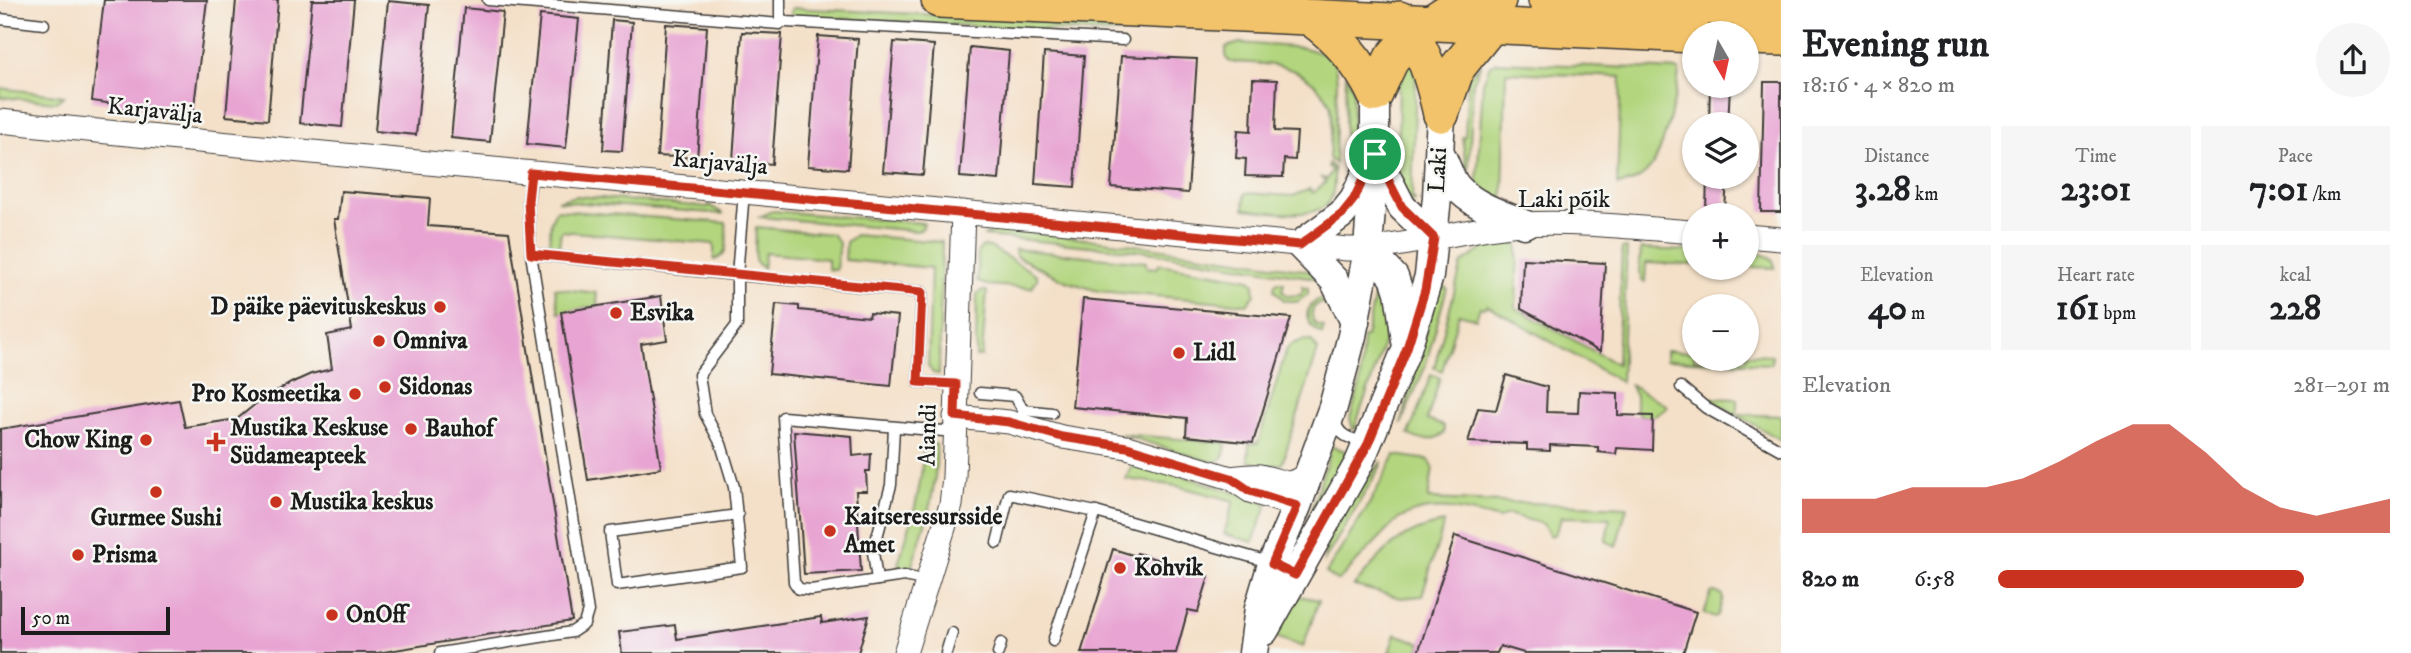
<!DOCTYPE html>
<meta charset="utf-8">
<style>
:root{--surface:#fff;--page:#f6f6f6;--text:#202124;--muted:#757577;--accent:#c8321e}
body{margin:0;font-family:"IM FELL DW Pica",serif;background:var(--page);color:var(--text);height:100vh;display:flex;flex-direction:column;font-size:26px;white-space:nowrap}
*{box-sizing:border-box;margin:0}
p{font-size:23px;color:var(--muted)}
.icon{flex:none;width:38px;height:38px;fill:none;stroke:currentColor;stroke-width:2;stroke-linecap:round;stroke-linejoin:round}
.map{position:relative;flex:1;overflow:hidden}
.drawer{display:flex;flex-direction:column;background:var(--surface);width:630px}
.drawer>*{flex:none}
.needle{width:46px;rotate:171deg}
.controls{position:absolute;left:1682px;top:21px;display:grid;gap:14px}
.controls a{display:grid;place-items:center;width:77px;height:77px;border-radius:50%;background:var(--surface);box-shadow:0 2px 5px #0004;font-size:35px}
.scale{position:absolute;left:21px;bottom:18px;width:149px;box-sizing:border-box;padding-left:7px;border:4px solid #1c1c1c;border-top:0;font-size:19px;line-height:24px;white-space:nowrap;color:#1c1c1c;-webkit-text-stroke:5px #f6f6f2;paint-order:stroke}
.pin{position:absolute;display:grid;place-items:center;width:60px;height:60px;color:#fff;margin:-30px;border:4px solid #fff;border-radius:50%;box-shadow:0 2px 7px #0007}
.round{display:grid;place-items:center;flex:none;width:74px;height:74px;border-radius:37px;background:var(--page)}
.head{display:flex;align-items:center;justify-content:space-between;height:119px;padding:0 21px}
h1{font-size:38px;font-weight:800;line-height:52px}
.metrics{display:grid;grid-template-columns:repeat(3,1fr);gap:10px;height:119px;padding:7px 21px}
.metrics div{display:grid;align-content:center;border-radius:0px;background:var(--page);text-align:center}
.metrics b{font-size:35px;font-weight:800}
.metrics small{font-size:19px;font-weight:400}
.metrics p{font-size:19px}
.chart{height:196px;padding:14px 21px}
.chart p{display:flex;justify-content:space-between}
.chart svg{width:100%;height:126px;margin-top:7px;fill:var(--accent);opacity:.7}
ul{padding:0 21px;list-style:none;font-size:23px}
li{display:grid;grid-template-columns:112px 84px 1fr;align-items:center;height:52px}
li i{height:18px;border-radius:9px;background:var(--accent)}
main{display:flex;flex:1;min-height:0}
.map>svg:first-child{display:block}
.green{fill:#b2d57e;stroke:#67784d;stroke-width:2}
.building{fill:#e8a5d3}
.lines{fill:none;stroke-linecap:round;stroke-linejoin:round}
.service-casing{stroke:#3c3936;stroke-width:13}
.minor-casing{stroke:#3c3936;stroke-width:25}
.tertiary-casing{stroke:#3c3936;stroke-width:31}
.primary-casing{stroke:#3c3936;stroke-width:38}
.service{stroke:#fff;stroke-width:10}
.minor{stroke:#fff;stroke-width:23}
.tertiary{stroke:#fff;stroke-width:28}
.primary{stroke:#f2c36a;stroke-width:35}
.route-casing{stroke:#fff;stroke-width:14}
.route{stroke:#c8321e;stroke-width:9}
.poi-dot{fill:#c8321e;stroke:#f6f6f2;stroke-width:2.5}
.labels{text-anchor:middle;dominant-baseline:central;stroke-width:5;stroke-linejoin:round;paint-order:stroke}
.street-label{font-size:24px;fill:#1c1c1c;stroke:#f6f6f2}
.poi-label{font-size:24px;font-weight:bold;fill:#1c1c1c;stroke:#f6f6f2;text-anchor:start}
</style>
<main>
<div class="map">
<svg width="1781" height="653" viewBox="0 0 1781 653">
<rect width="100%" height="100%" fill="#f6f6f2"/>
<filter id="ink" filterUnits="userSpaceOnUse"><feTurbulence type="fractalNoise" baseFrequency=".0143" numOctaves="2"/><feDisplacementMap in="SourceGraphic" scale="14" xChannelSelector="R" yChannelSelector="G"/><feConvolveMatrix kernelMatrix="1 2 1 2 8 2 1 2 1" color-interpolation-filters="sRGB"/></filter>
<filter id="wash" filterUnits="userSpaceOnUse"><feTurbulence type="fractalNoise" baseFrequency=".00686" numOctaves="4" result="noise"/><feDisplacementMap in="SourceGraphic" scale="28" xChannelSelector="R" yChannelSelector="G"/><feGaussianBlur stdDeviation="1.57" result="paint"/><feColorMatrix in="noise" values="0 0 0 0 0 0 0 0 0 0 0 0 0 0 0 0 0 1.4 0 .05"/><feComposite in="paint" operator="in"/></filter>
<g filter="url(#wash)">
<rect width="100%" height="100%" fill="#f4e0c8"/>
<g class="green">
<polygon points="792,8 1144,25 1145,28 1144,30 1106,33 793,16 790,12"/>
<path d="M1240 43 1305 48 1329 56 1335 64 1337 81 1335 164 1329 158C1330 142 1333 124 1331 109 1330 101 1325 95 1320 90 1297 62 1264 64 1230 62L1226 58V47Z"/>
<path d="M1498 62 1679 70C1678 91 1663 151 1651 167 1642 179 1632 183 1617 185L1621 77 1506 72 1503 198 1484 191 1477 180 1483 83 1490 65Z"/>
<polygon points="1399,63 1414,64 1416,75 1412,199 1415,200 1413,203 1404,194 1398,174"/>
<polygon points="1481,64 1473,83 1468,180 1462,137 1465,136 1468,77"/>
<polygon points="1346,74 1353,89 1352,148 1348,183 1341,199 1344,178"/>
<polygon points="0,88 64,96 56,102 0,97"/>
<path d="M1329 163 1334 169C1334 179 1335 193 1329 202 1315 221 1265 211 1244 209L1245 193 1293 196 1310 189 1313 193 1326 182 1322 178 1327 179 1332 170 1328 167Z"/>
<polygon points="576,196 708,207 709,205 724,214 557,201"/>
<path d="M556 210 726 223C726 238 731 255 714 260V244L561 231 559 246 549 245 551 221Z"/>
<polygon points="772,211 924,223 922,229 917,231 760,217"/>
<polygon points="756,227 832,234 839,243 836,270 828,269 828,259 765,253 763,268 755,261"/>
<polygon points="1001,229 1128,244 1293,268 1309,271 1322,279 1142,251 983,236"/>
<polygon points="855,235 942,242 939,374 933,373 928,366 931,268 845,260 846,242"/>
<polygon points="1500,244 1518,244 1516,308 1617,364 1622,248 1627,248 1621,382 1487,305 1484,308 1480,307 1476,319 1459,314 1442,371 1434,368 1462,263 1486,247"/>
<polygon points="983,246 990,247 1037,275 1037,279 1032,288 986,285 977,281 978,251"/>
<polygon points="1015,249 1146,262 1146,267 1157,268 1159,264 1249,279 1254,284 1255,295 1247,304 1098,291 1066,281 1016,256"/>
<polygon points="1641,249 1694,251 1694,265 1646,263 1645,282 1642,281 1639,271"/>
<path d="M1747 253C1758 254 1774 253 1775 268L1747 267Z"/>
<polygon points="1278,282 1284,283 1282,291 1288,296 1300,295 1303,291 1302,286 1308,288 1308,294 1297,302 1284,300 1274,290 1275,284"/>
<polygon points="1439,284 1447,288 1425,367 1401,424"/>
<polygon points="555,288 596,293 598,306 559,313"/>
<path d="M1388 288C1395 329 1369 384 1356 424L1357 427 1353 429 1350 418 1360 385 1363 337H1366L1376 289Z"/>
<polygon points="982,291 987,291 982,354 982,356 976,357 977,294"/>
<path d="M1319 299H1325L1326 305 1323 303C1311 304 1309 316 1316 325L1324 327 1322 334C1305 325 1301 310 1319 299Z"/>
<polygon points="1303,340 1311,341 1318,350 1282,464 1265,466 1248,461 1249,444 1258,443 1286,351 1290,345"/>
<polygon points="1666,351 1694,352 1694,359 1746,359 1747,354 1772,355 1771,364 1666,360"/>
<path d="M1431 375 1440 378 1427 420 1444 426V433C1435 441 1418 442 1409 434Z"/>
<polygon points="1630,385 1666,405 1667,407 1653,416 1641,416 1636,410 1636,396"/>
<polygon points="1711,398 1737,399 1737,414 1781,416 1781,440 1710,399"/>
<path d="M1121 434 1226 443C1224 454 1225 462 1211 462Z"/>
<path d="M936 444C939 486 924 529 911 568H901L898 564C911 523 923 488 923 445Z"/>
<polygon points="1332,446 1345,451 1347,458 1345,457 1298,551"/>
<path d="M1395 455 1429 460 1433 468 1428 499 1627 507 1616 546 1607 542 1606 539 1610 518 1562 517 1555 534 1550 536 1543 524 1508 514 1499 519C1465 510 1427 500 1396 521L1338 581 1326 573 1368 506Z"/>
<path d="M1382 461 1381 466 1324 561C1324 526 1361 487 1382 461Z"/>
<polygon points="1143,463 1268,503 1253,542 1224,534 1234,501 1177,486 1126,479 1131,467"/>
<path d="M1444 523 1422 596 1401 598 1354 586C1382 553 1399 530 1444 523Z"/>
<polygon points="1714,592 1721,594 1723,598 1718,615 1715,617 1704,614 1711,593"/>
<polygon points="1299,596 1319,600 1303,647 1276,637"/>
<polygon points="1395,634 1421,643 1418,653 1389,653"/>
</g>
<g id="blocks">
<g class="building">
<polygon points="104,0 207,0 193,114 129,106 129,110 113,108 114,104 92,101"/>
<polygon points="236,0 278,0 268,120 226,116"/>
<polygon points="312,0 354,0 342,127 300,123"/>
<polygon points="388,1 429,5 416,135 375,131"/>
<polygon points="464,8 503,12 490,142 451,138"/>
<polygon points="540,15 579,19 566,148 527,144"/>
<polygon points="612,20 632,22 622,151 603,150"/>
<polygon points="666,24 707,27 697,158 657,156"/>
<polygon points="742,32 782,34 772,164 733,160"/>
<polygon points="818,36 858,39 848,169 808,166"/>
<polygon points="894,42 934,45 923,175 883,172"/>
<polygon points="970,47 1009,51 999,180 960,177"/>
<polygon points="1044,53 1084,56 1075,187 1035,184"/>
<polygon points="1121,56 1197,59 1188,193 1111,187"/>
<polygon points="1253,79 1277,80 1275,131 1297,132 1295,160 1284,159 1283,177 1245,176 1246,159 1236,158 1238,130 1251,131"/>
<polygon points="1764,82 1781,82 1781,212 1761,212"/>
<polygon points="1710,86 1730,86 1728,124 1709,124"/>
<polygon points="1707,177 1727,177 1725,210 1706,210"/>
<polygon points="341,191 430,198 428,226 509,232 572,621 377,653 0,653 0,429 179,400 185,427 237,419 258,402 291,383 311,374 332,369 327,335 352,330 334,219 338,219"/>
<polygon points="1523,259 1605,263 1600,352 1521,309"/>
<polygon points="661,296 667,340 641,344 661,468 588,480 561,312"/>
<polygon points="1083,299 1291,318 1253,443 1186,436 1187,418 1072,407"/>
<polygon points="776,304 799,306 799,310 869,317 870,313 898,316 891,386 769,374"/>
<polygon points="1506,375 1547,387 1546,412 1578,413 1579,391 1618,393 1618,415 1653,416 1652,450 1617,448 1616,454 1598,452 1598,447 1550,445 1550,451 1527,450 1527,444 1468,442 1478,408 1496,410"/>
<polygon points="794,431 852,436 853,456 871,454 870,471 866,471 867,491 856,491 861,571 804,574"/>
<polygon points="1455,536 1696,612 1683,653 1524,653 1500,646 1497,653 1418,653"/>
<polygon points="1113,549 1136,556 1137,553 1209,576 1198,612 1188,610 1176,653 1081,653"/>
<polygon points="869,616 858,653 622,653 619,632 675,625 677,639 821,617 822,623"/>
</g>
</g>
</g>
<g filter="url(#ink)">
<use href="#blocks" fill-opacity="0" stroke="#3c3936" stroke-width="2"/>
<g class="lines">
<defs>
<g id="service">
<polyline points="488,0 780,24 780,0"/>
<polyline points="780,18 786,22 1123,40"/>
<polyline points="0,19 44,24"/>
<polyline points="531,254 737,275 744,192"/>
<polyline points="1681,387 1706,408 1781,450"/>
<polyline points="980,393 1015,396 1023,410"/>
<polyline points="1023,416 1023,410 1052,413"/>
<path d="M1335 420C1338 437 1352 439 1367 443"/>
<polyline points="738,515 610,532 617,585 742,567 734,487 721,444 705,414 699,375 737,325 737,275 922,292 918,382 956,384"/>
<polyline points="997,543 1009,494 1096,512"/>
<polyline points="877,580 873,552 891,485 894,428"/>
<polyline points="927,581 904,576 811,590 799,589 794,582 783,417 955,432"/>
<polyline points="1053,641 1096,512 1272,563"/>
<polyline points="440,653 572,632 584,624 588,611 531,254 528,201 532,173"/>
<polyline points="946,653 952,633"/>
<polyline points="998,653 1001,643"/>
</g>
<g id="minor">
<path d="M0 121C449 168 898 204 1347 249 1406 249 1463 228 1522 224 1578 221 1638 228 1694 232"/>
<polyline points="1746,236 1781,239"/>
<polyline points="955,417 1009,422 1062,437 1127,447 1231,478 1250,491 1297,506"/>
<path d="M1231 478C1240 477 1251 475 1260 476 1287 481 1285 490 1310 472"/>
<polyline points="905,653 951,505 954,477 963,212"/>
</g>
<g id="tertiary">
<polyline points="1375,154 1402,207 1434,238"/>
<path d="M1441 155C1446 165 1449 177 1456 186 1473 206 1501 214 1524 224"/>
<polyline points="1368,249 1394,277 1399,292 1406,341"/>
<polyline points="1355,322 1334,280 1300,245 1342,214 1354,199 1370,166"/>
<polyline points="1264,631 1359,463 1407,348 1429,276 1437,197 1441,114"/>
<polyline points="1253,653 1259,608 1272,564 1297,506 1333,407 1352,336 1368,249 1375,154 1375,94"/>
</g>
<g id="primary">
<polyline points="939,0 1694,35"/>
<polyline points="1546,0 1781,10"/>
<path d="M1312 19C1340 39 1360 63 1375 94"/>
<path d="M1399 19C1425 49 1432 76 1441 114"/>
<polyline points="1746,37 1781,38"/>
<polyline points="1375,94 1392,58 1412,35 1452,9 1498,0"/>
<polyline points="1441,114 1457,68 1490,27"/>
</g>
</defs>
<use href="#service" class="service-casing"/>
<use href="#minor" class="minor-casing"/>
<use href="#tertiary" class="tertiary-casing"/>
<use href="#primary" class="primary-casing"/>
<use href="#service" class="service"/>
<use href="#minor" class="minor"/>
<use href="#tertiary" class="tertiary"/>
<use href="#primary" class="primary"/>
</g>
</g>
<g class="lines" filter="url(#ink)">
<defs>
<polygon id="route" points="1375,154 1402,207 1434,238 1425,290 1407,348 1368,444 1295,575 1272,564 1297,506 1250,491 1231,478 1127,447 1062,437 1009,422 955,416 956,384 918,382 922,292 531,254 528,201 531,173 1300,245 1342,214 1354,199"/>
</defs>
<use href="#route" class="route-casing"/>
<use href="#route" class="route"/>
</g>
<g class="poi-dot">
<circle cx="440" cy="307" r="7"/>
<circle cx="616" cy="313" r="7"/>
<circle cx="379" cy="341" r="7"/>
<circle cx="1179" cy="353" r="7"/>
<circle cx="385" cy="387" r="7"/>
<circle cx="355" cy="394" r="7"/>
<circle cx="411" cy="429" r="7"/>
<circle cx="146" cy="440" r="7"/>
<path d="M212.5 431.5h7v7h7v7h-7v7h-7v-7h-7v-7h7z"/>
<circle cx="156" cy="492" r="7"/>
<circle cx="276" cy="502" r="7"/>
<circle cx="830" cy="531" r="7"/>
<circle cx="78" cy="555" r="7"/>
<circle cx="1120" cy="568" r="7"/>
<circle cx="332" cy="615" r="7"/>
</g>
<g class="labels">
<g class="street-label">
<text transform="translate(155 111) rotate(6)">Karjavälja</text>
<text transform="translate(720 163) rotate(5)">Karjavälja</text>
<text transform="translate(1438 170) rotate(-87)">Laki</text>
<text x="1564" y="200">Laki põik</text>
<text transform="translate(928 435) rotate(-89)">Aiandi</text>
</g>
<g class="poi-label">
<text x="426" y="307" text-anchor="end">D päike päevituskeskus</text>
<text x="630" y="313">Esvika</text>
<text x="393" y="341">Omniva</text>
<text x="1193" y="353">Lidl</text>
<text x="399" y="387">Sidonas</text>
<text x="341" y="394" text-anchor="end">Pro Kosmeetika</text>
<text x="230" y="428">Mustika Keskuse<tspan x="230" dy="28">Südameapteek</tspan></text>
<text x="425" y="429">Bauhof</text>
<text x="132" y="440" text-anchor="end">Chow King</text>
<text x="290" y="502">Mustika keskus</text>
<text x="844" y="517">Kaitseressursside<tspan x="844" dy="28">Amet</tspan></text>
<text x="156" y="518" text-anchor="middle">Gurmee Sushi</text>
<text x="92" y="555">Prisma</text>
<text x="1134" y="568">Kohvik</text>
<text x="346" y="615">OnOff</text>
</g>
</g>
</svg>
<div class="controls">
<a><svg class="needle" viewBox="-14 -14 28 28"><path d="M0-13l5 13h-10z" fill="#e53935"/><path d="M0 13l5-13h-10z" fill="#757577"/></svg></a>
<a><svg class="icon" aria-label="layers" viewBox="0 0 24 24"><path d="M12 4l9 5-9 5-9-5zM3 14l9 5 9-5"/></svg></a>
<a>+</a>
<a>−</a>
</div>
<div class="scale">50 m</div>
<div class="pin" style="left:1375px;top:154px;background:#1e9e55"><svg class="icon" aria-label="arrive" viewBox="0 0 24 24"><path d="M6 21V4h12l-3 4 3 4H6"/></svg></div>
</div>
<section class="drawer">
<div class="head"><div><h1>Evening run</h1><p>18:16 · 4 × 820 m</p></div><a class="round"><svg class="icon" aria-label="share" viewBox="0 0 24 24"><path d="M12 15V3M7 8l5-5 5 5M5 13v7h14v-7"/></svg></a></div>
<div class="metrics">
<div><p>Distance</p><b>3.28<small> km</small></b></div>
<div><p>Time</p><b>23:01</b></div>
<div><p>Pace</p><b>7:01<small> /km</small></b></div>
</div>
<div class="metrics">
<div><p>Elevation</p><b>40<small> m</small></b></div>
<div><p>Heart rate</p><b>161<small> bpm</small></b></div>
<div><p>kcal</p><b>228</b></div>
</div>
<div class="chart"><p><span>Elevation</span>281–291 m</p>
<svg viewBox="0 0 160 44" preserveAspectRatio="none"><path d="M0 44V32L10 32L20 32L30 28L40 28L50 28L60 25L70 19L80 12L90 6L100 6L110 16L120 28L130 35L140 38L150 35L160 32V44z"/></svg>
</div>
<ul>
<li><b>820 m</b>6:58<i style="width:78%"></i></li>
</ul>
</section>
</main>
